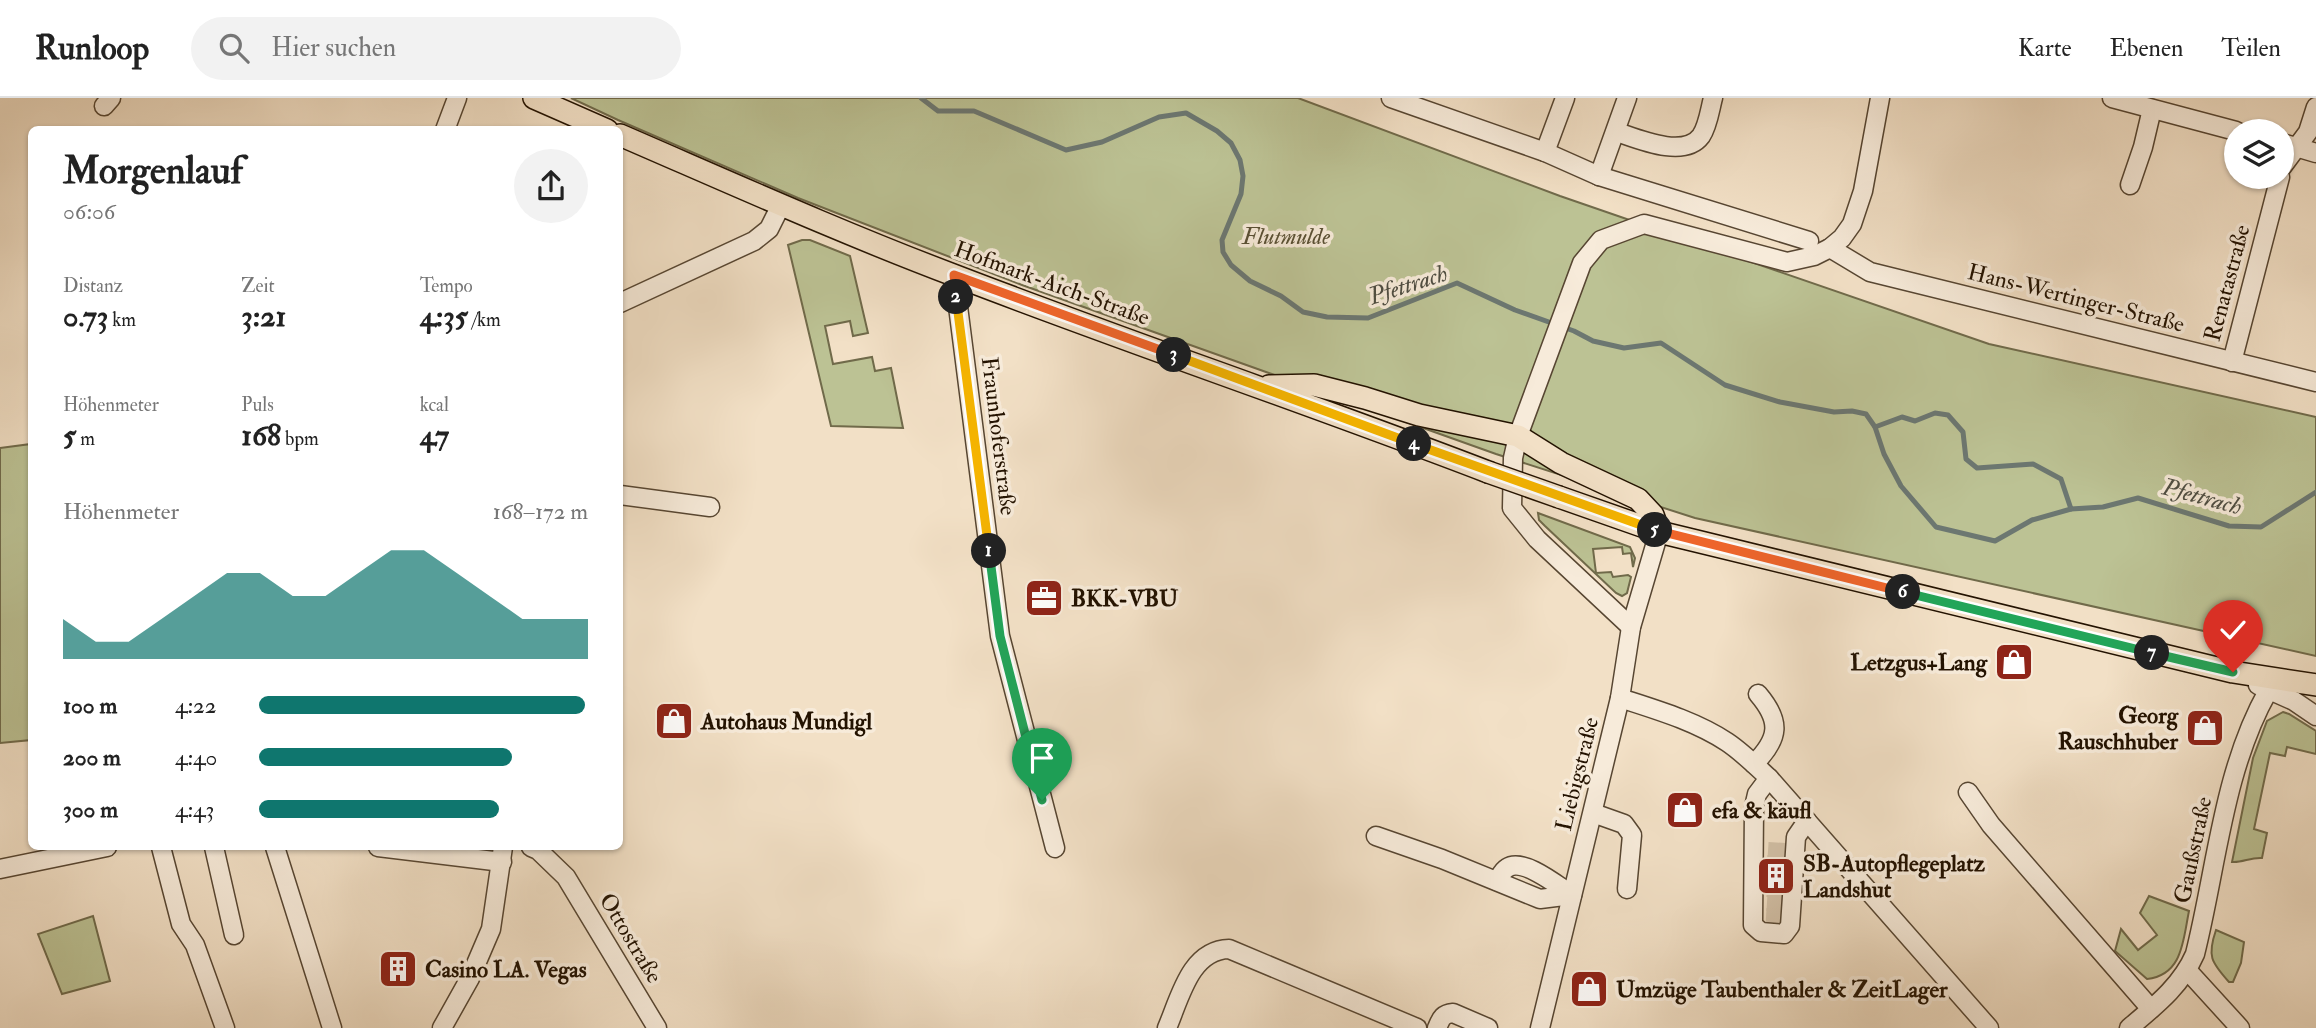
<!DOCTYPE html>
<html lang="de">
<meta charset="utf-8">
<style>
:root{--surface:#fff;--page:#f2f2f2;--text:#222;--muted:#767676;--line:#e0e0e0;--accent:#0f766e}
body{margin:0;font-family:"IM FELL Double Pica",serif;background:var(--page);color:var(--text);height:100vh;display:flex;flex-direction:column;font-size:26px;white-space:nowrap}
*{box-sizing:border-box;margin:0}
p{font-size:23px;color:var(--muted)}
.icon{flex:none;width:38px;height:38px;fill:none;stroke:currentColor;stroke-width:2;stroke-linecap:round;stroke-linejoin:round}
.map{position:relative;flex:1;overflow:hidden}
.details{position:absolute;left:28px;top:28px;width:595px;height:724px;display:flex;flex-direction:column;background:var(--surface);border-radius:10px;box-shadow:0 2px 5px #0004}
.details>*{flex:none}
.controls{position:absolute;left:2224px;top:21px;display:grid;gap:14px}
.controls a{display:grid;place-items:center;width:70px;height:70px;border-radius:50%;background:var(--surface);box-shadow:0 2px 5px #0004;font-size:35px}
.pin{position:absolute;display:grid;place-items:center;width:60px;height:60px;color:#fff;margin:-72px -30px;border-radius:50% 50% 50% 0;rotate:-45deg;box-shadow:0 0 7px #0007}
.pin .icon{rotate:45deg}
.km{position:absolute;width:35px;height:35px;margin:-18px;border-radius:50%;background:#222;color:#fff;font-size:19px;line-height:35px;text-align:center}
.round{display:grid;place-items:center;flex:none;width:74px;height:74px;border-radius:37px;background:var(--page)}
.head{display:flex;align-items:center;justify-content:space-between;height:119px;padding:0 35px}
h1{font-size:38px;font-weight:800;line-height:52px}
.stats{display:grid;grid-template-columns:repeat(3,1fr);gap:10px;height:119px;padding:7px 35px}
.stats div{display:grid;align-content:center}
.stats b{font-size:30px;font-weight:800}
.stats small{font-size:19px;font-weight:400}
.stats p{font-size:19px}
.chart{height:196px;padding:14px 35px}
.chart p{display:flex;justify-content:space-between}
.chart svg{width:100%;height:126px;margin-top:7px;fill:var(--accent);opacity:.7}
ul{padding:0 35px;list-style:none;font-size:23px}
li{display:grid;grid-template-columns:112px 84px 1fr;align-items:center;height:52px}
li i{height:18px;border-radius:9px;background:var(--accent)}
header{display:flex;align-items:center;gap:42px;box-sizing:border-box;height:98px;padding:0 35px;background:var(--surface);border-bottom:2px solid var(--line)}
header strong{font-size:33px}
nav{display:flex;gap:38px;margin-inline-start:auto;font-size:24px}
.search{width:490px;height:63px;background:var(--page);display:flex;align-items:center;gap:18px;box-sizing:border-box;padding:0 24px;border-radius:38px;color:var(--muted);font-size:26px}
.map>svg:first-child{display:block}
.green{fill:#bcc294;stroke:#706a4a;stroke-width:2}
.lines{fill:none;stroke-linecap:round;stroke-linejoin:round}
.stream{stroke:#6c7771;stroke-width:5}
.minor-tunnel{stroke:#d3c1a8;stroke-width:18;stroke-dasharray:18 9;stroke-linecap:butt}
.minor-casing{stroke:#574632;stroke-width:21}
.major-casing{stroke:#231200;stroke-width:24}
.minor{stroke:#f7ebda;stroke-width:18}
.major{stroke:#f2e0c6;stroke-width:21}
.major-bridge-casing{stroke:#231200;stroke-width:24;stroke-linecap:butt}
.major-bridge{stroke:#f2e0c6;stroke-width:21}
.split-1-casing{stroke:#fff;stroke-width:14}
.split-2-casing{stroke:#fff;stroke-width:14}
.split-3-casing{stroke:#fff;stroke-width:14}
.split-4-casing{stroke:#fff;stroke-width:14}
.split-5-casing{stroke:#fff;stroke-width:14}
.split-6-casing{stroke:#fff;stroke-width:14}
.split-7-casing{stroke:#fff;stroke-width:14}
.split-8-casing{stroke:#fff;stroke-width:14}
.split-1{stroke:#22a559;stroke-width:9}
.split-2{stroke:#f5b400;stroke-width:9}
.split-3{stroke:#f0652b;stroke-width:9}
.split-4{stroke:#f5b400;stroke-width:9}
.split-5{stroke:#f5b400;stroke-width:9}
.split-6{stroke:#f0652b;stroke-width:9}
.split-7{stroke:#22a559;stroke-width:9}
.split-8{stroke:#22a559;stroke-width:9}
.labels{text-anchor:middle;dominant-baseline:central;stroke-width:7;stroke-linejoin:round;paint-order:stroke}
.park-label{font-size:23px;font-style:italic;fill:#595034;stroke:#f7ebda}
.street-label{font-size:23px;fill:#231200;stroke:#f7ebda}
.poi-label{font-size:23px;font-weight:bold;fill:#231200;stroke:#f7ebda;text-anchor:start}
.water-label{font-size:24px;font-style:italic;fill:#4e4d42;stroke:#f7ebda}
</style>
<header>
<strong>Runloop</strong>
<div class="search"><svg class="icon" aria-label="search" viewBox="0 0 24 24"><circle cx="10" cy="10" r="6"/><path d="M15 15l6 6"/></svg>Hier suchen</div>
<nav><a>Karte</a><a>Ebenen</a><a>Teilen</a></nav>
</header>
<div class="map">
<svg width="2316" height="930" viewBox="0 0 2316 930">
<rect width="100%" height="100%" fill="#f2e0c6"/>
<filter id="stains"><feTurbulence type="fractalNoise" baseFrequency=".00286" numOctaves="4"/><feColorMatrix values="0 0 0 0 .2 0 0 0 0 .09 0 0 0 0 .02 0 0 0 .5 -.17"/></filter>
<radialGradient id="worn" r=".72"><stop offset=".6" stop-color="#630" stop-opacity="0"/><stop offset="1" stop-color="#630" stop-opacity=".3"/></radialGradient>
<g class="green">
<polygon points="571,0 1298,0 1560,98 1989,246 2316,319 2316,558 1695,420 1496,356 1022,187 798,100 618,22"/>
<polygon points="802,142 810,142 850,158 868,235 853,238 850,223 825,228 833,266 872,259 875,273 891,270 903,330 831,328 788,147"/>
<polygon points="31,346 31,642 0,645 0,350"/>
<polygon points="1538,415 1630,449 1635,460 1633,469 1631,455 1623,456 1622,449 1593,451 1596,475 1611,474 1613,479 1628,477 1631,479 1627,495 1622,498 1616,495 1545,428 1539,422"/>
<path d="M2283 614 2289 616 2316 633V656L2287 649 2285 658 2270 655 2254 731 2267 735 2262 760C2251 759 2242 765 2232 764L2253 660 2267 623Z"/>
<path d="M2149 798 2189 813C2183 842 2183 877 2147 881L2115 853 2121 831 2138 852 2157 837 2140 815Z"/>
<polygon points="93,818 110,883 62,896 38,836"/>
<path d="M2216 832 2244 844 2241 865 2233 884H2229C2211 864 2207 858 2216 832Z"/>
</g>
<g class="lines">
<g class="stream">
<polyline points="921,0 938,13 974,13 1066,52 1102,44 1159,19 1186,15 1217,33 1231,45 1240,62 1243,78 1241,96 1222,142 1223,154 1231,167 1250,183 1281,198 1303,214 1327,219 1368,220 1457,185 1515,212 1574,233 1593,243 1624,250 1661,245 1725,287 1780,304 1834,314 1852,313 1866,316 1875,329 1902,319 1915,323 1935,315 1948,317 1963,334 1966,361 1977,370 2033,366 2061,381 2071,411 2103,409 2138,400 2229,428 2261,429 2316,394"/>
<polyline points="1875,329 1884,356 1901,388 1936,429 1995,443 2032,422 2071,411"/>
</g>
<g class="minor-tunnel">
<polyline points="1768,753 1785,754"/>
<polyline points="1767,766 1785,767"/>
<polyline points="1767,790 1784,791"/>
<polyline points="1767,804 1783,805"/>
<polyline points="1766,819 1783,820"/>
</g>
<defs>
<g id="minor">
<polyline points="1391,0 1545,54 1599,78 1809,143"/>
<polyline points="2112,0 2236,33"/>
<polyline points="104,8 111,0"/>
<polyline points="445,32 457,0"/>
<path d="M1617 34C1638 41 1684 61 1701 38 1708 28 1710 11 1713 0"/>
<polyline points="2282,45 2316,55"/>
<polyline points="1545,54 1565,0"/>
<polyline points="2282,69 2308,34 2316,9"/>
<polyline points="1599,78 1627,0"/>
<polyline points="2130,87 2143,49 2152,11"/>
<polyline points="1830,150 1870,174 2316,284"/>
<polyline points="954,177 1000,538 1055,750"/>
<polyline points="620,205 754,143 769,131 781,107"/>
<polyline points="2232,264 2280,79"/>
<polyline points="620,397 710,409"/>
<polyline points="1631,529 1537,441 1512,410 1513,360 1518,338 1582,165 1601,142 1644,126 1787,164 1814,158 1830,150 1842,140 1852,126 1863,93 1880,0"/>
<polyline points="2258,587 2294,603 2316,618"/>
<path d="M1620 600C1657 612 1695 623 1727 644 1742 654 1755 667 1769 680L1989 930"/>
<path d="M1754 666C1780 640 1781 623 1758 596"/>
<polyline points="1769,680 1757,696 1754,709 1753,827 1761,834 1784,836 1790,828 1796,739 1807,723"/>
<polyline points="1968,694 1991,727 2151,911"/>
<polyline points="1593,715 1624,726 1632,737 1627,791"/>
<polyline points="1376,738 1442,761 1540,801 1572,797"/>
<polyline points="161,749 181,826 195,847 225,930"/>
<polyline points="214,749 234,837"/>
<polyline points="275,749 332,930"/>
<polyline points="378,749 502,764"/>
<polyline points="531,749 538,752 566,779 657,930"/>
<polyline points="0,771 107,749"/>
<path d="M1497 783C1500 779 1502 773 1507 770 1523 759 1558 788 1572 797"/>
<polyline points="2188,873 2240,930"/>
<polyline points="442,930 470,880 491,831 503,749"/>
<path d="M1167 930C1180 900 1190 852 1229 851L1417 930"/>
<path d="M1437 930C1441 921 1442 916 1453 915L1488 930"/>
<polyline points="1540,930 1620,600 1631,529 1659,434"/>
<path d="M2129 930C2155 908 2181 888 2195 856 2217 768 2223 673 2268 593"/>
</g>
<g id="major">
<polyline points="534,0 607,32"/>
<path d="M620 37C731 85 842 135 956 178 1133 246 1311 306 1488 374"/>
<polyline points="1269,288 1314,287 1365,300 1419,317 1518,338 1561,365 1638,401 1653,417 1659,434"/>
<polyline points="1559,399 1659,434 1688,441 2233,574 2316,587"/>
</g>
</defs>
<use href="#minor" class="minor-casing"/>
<use href="#major" class="major-casing"/>
<use href="#minor" class="minor"/>
<use href="#major" class="major"/>
<defs>
<polyline id="major-bridge" points="1488,374 1559,399"/>
</defs>
<use href="#major-bridge" class="major-bridge-casing"/>
<use href="#major-bridge" class="major-bridge"/>
</g>
<g class="lines">
<defs>
<polyline id="split-1" points="989,453 1000,538 1042,702"/>
<polyline id="split-2" points="956,199 989,453"/>
<polyline id="split-3" points="956,199 954,177 1174,257"/>
<polyline id="split-4" points="1174,257 1414,346"/>
<polyline id="split-5" points="1414,346 1655,432"/>
<polyline id="split-6" points="1655,432 1903,494"/>
<polyline id="split-7" points="1903,494 2152,555"/>
<polyline id="split-8" points="2152,555 2233,574"/>
</defs>
<use href="#split-1" class="split-1-casing"/>
<use href="#split-2" class="split-2-casing"/>
<use href="#split-3" class="split-3-casing"/>
<use href="#split-4" class="split-4-casing"/>
<use href="#split-5" class="split-5-casing"/>
<use href="#split-6" class="split-6-casing"/>
<use href="#split-7" class="split-7-casing"/>
<use href="#split-8" class="split-8-casing"/>
<use href="#split-1" class="split-1"/>
<use href="#split-2" class="split-2"/>
<use href="#split-3" class="split-3"/>
<use href="#split-4" class="split-4"/>
<use href="#split-5" class="split-5"/>
<use href="#split-6" class="split-6"/>
<use href="#split-7" class="split-7"/>
<use href="#split-8" class="split-8"/>
</g>
<defs>
<symbol id="office-square" viewBox="-11 -11 22 22"><rect x="-9" y="-9" width="18" height="18" rx="4" fill="#8f2418" stroke="#f7ebda"/><path d="M-6-3h4V-5.5h4V-3h4V5H-6ZM-1-4.5V-3h2v-1.5ZM-6 0V1H6V0Z" fill="#fff"/></symbol>
<symbol id="shop-square" viewBox="-11 -11 22 22"><rect x="-9" y="-9" width="18" height="18" rx="4" fill="#8f2418" stroke="#f7ebda"/><path d="M-5-2.5h2.3a2.7 3.5 0 0 1 5.4 0H5L5.5 6h-11ZM-1.5-2.5h3a1.5 2.3 0 0 0-3 0Z" fill="#fff"/></symbol>
<symbol id="building-square" viewBox="-11 -11 22 22"><rect x="-9" y="-9" width="18" height="18" rx="4" fill="#8f2418" stroke="#f7ebda"/><path d="M-4-6H4V6H1V3H-1V6H-4ZM-2.5-4.3h1.7v1.8h-1.7ZM.8-4.3h1.7v1.8H.8ZM-2.5-1h1.7V.8h-1.7ZM.8-1h1.7V.8H.8Z" fill="#fff"/></symbol>
</defs>
<g fill-rule="evenodd">
<use href="#office-square" x="1022" y="478" width="44" height="44"/>
<use href="#shop-square" x="1992" y="542" width="44" height="44"/>
<use href="#shop-square" x="652" y="601" width="44" height="44"/>
<use href="#shop-square" x="2183" y="608" width="44" height="44"/>
<use href="#shop-square" x="1663" y="690" width="44" height="44"/>
<use href="#building-square" x="1754" y="756" width="44" height="44"/>
<use href="#building-square" x="376" y="849" width="44" height="44"/>
<use href="#shop-square" x="1567" y="869" width="44" height="44"/>
</g>
<g class="labels">
<g class="park-label">
<text x="1286" y="138">Flutmulde</text>
</g>
<g class="street-label">
<text transform="translate(1052 185) rotate(20)">Hofmark-Aich-Straße</text>
<text transform="translate(2227 185) rotate(-75)">Renatastraße</text>
<text transform="translate(2076 200) rotate(14)">Hans-Wertinger-Straße</text>
<text transform="translate(999 338) rotate(83)">Fraunhoferstraße</text>
<text transform="translate(1577 676) rotate(-76)">Liebigstraße</text>
<text transform="translate(2193 752) rotate(-78)">Gaußstraße</text>
<text transform="translate(631 840) rotate(59)">Ottostraße</text>
</g>
<g class="poi-label">
<text x="1071" y="500">BKK-VBU</text>
<text x="1987" y="564" text-anchor="end">Letzgus+Lang</text>
<text x="2178" y="617" text-anchor="end">Georg<tspan x="2178" dy="26">Rauschhuber</tspan></text>
<text x="701" y="623">Autohaus Mundigl</text>
<text x="1712" y="712">efa &amp; käufl</text>
<text x="1803" y="765">SB-Autopflegeplatz<tspan x="1803" dy="26">Landshut</tspan></text>
<text x="425" y="871">Casino LA. Vegas</text>
<text x="1616" y="891">Umzüge Taubenthaler &amp; ZeitLager</text>
</g>
<g class="water-label">
<text transform="translate(1408 187) rotate(-18)">Pfettrach</text>
<text transform="translate(2202 399) rotate(15)">Pfettrach</text>
</g>
</g>
<rect width="100%" height="100%" filter="url(#stains)"/>
<rect width="100%" height="100%" fill="url(#worn)"/>
</svg>
<div class="controls">
<a><svg class="icon" aria-label="layers" viewBox="0 0 24 24"><path d="M12 4l9 5-9 5-9-5zM3 14l9 5 9-5"/></svg></a>
</div>
<div class="pin" style="left:1042px;top:702px;background:#1e9e55"><svg class="icon" aria-label="arrive" viewBox="0 0 24 24"><path d="M6 21V4h12l-3 4 3 4H6"/></svg></div>
<div class="pin" style="left:2233px;top:574px;background:#d93025"><svg class="icon" aria-label="check" viewBox="0 0 24 24"><path d="M5 12l5 5 9-10"/></svg></div>
<b class="km" style="left:989px;top:453px">1</b>
<b class="km" style="left:956px;top:199px">2</b>
<b class="km" style="left:1174px;top:257px">3</b>
<b class="km" style="left:1414px;top:346px">4</b>
<b class="km" style="left:1655px;top:432px">5</b>
<b class="km" style="left:1903px;top:494px">6</b>
<b class="km" style="left:2152px;top:555px">7</b>
<section class="details">
<div class="head"><div><h1>Morgenlauf</h1><p>06:06</p></div><a class="round"><svg class="icon" aria-label="share" viewBox="0 0 24 24"><path d="M12 15V3M7 8l5-5 5 5M5 13v7h14v-7"/></svg></a></div>
<div class="stats">
<div><p>Distanz</p><b>0.73<small> km</small></b></div>
<div><p>Zeit</p><b>3:21</b></div>
<div><p>Tempo</p><b>4:35<small> /km</small></b></div>
</div>
<div class="stats">
<div><p>Höhenmeter</p><b>5<small> m</small></b></div>
<div><p>Puls</p><b>168<small> bpm</small></b></div>
<div><p>kcal</p><b>47</b></div>
</div>
<div class="chart"><p><span>Höhenmeter</span>168–172 m</p>
<svg viewBox="0 0 160 44" preserveAspectRatio="none"><path d="M0 44V30L10 38L20 38L30 30L40 22L50 14L60 14L70 22L80 22L90 14L100 6L110 6L120 14L130 22L140 30L150 30L160 30V44z"/></svg>
</div>
<ul>
<li><b>100 m</b>4:22<i style="width:99%"></i></li>
<li><b>200 m</b>4:40<i style="width:77%"></i></li>
<li><b>300 m</b>4:43<i style="width:73%"></i></li>
</ul>
</section>
</div>
